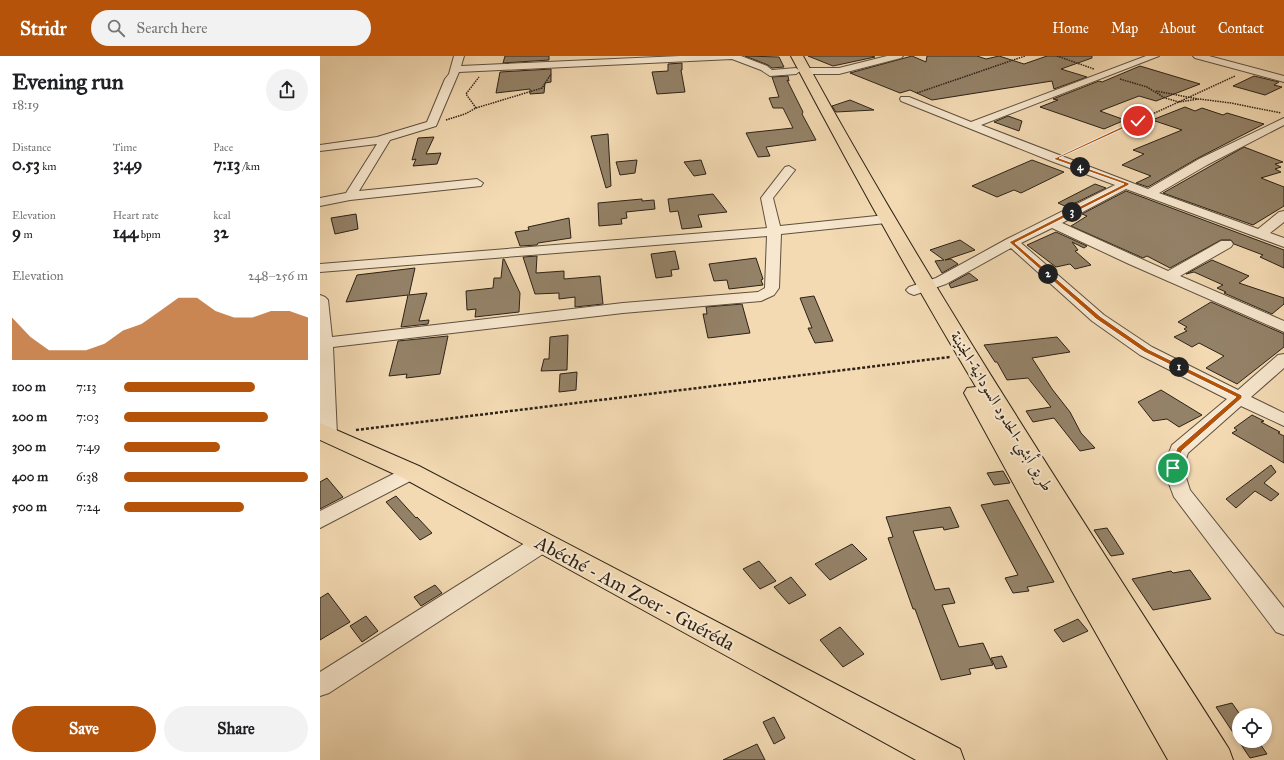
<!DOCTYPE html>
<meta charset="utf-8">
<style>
:root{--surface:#fff;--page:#f2f2f2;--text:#202124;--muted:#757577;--accent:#b45309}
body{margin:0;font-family:"IM FELL Great Primer",Amiri,serif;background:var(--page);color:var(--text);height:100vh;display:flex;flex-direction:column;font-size:15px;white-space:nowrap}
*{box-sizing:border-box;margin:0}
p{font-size:13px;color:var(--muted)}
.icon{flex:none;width:22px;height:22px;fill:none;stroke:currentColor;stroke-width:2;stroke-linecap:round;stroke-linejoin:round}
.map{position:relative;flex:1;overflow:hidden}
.panel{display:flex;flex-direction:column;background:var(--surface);width:320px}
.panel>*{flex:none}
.buttons{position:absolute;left:912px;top:652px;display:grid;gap:8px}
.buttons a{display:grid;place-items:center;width:40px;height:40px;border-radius:50%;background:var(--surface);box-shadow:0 2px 6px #0003;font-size:20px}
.pin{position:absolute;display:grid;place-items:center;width:34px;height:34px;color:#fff;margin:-17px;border:2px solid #fff;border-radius:50%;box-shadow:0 1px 4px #0007}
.km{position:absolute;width:20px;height:20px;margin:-10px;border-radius:50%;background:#222;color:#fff;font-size:11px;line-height:20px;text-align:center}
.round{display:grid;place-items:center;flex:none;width:42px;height:42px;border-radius:21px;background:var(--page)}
.head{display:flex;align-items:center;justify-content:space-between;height:68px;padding:0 12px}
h1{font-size:22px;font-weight:700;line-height:30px}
.stats{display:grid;grid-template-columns:repeat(3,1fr);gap:6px;height:68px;padding:4px 12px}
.stats div{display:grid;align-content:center}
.stats b{font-size:17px;font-weight:700}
.stats small{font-size:11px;font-weight:400}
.stats p{font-size:11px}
.chart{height:112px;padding:8px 12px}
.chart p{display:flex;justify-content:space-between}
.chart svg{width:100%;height:72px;margin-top:4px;fill:var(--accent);opacity:.7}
.action{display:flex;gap:8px;margin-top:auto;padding:8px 12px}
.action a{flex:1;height:46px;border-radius:24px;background:var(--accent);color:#fff;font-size:16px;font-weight:700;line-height:46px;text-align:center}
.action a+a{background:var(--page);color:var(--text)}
ul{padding:0 12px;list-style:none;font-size:13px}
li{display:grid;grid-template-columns:64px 48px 1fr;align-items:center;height:30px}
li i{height:10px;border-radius:5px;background:var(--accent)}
header{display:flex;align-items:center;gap:24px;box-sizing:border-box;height:56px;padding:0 20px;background:var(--accent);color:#fff}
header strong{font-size:19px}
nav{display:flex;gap:22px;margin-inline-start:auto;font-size:14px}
.search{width:280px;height:36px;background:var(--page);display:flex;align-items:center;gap:10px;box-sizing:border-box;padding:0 14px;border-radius:22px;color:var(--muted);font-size:15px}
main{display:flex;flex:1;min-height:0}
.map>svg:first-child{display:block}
.building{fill:#948268;stroke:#2d2217}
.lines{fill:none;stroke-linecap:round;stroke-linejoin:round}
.minor-casing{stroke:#5e503e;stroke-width:2}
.major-casing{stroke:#2d2217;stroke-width:2}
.highway-casing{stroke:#2d2217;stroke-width:2}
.path-far1{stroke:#2d2217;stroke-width:1.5;stroke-dasharray:1.5 1;stroke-linecap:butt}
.path{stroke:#2d2217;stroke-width:2.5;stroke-dasharray:3 2;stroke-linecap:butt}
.minor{fill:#f7e7ce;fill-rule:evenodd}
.major{fill:#f3dab3;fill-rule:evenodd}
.highway{fill:#f3dab3;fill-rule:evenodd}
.route{fill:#b45309;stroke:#fff}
.labels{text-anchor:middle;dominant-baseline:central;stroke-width:4;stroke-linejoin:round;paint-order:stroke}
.street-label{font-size:16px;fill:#2d2217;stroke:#f7e7ce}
.near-street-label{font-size:19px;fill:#2d2217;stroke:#f7e7ce}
</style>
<header>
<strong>Stridr</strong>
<div class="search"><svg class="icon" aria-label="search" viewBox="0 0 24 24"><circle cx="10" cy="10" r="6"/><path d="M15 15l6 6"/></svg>Search here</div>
<nav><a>Home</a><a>Map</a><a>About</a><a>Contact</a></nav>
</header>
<main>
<section class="panel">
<div class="head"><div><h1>Evening run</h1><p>18:19</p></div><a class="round"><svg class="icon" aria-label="share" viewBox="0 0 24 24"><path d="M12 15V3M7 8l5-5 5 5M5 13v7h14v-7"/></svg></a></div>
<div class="stats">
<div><p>Distance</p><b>0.53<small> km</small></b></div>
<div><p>Time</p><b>3:49</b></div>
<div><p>Pace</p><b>7:13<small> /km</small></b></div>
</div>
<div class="stats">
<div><p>Elevation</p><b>9<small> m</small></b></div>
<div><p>Heart rate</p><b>144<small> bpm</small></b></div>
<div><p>kcal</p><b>32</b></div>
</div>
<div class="chart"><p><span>Elevation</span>248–256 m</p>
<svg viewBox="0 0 160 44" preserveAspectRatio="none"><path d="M0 44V18L10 30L20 38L30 38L40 38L50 34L60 26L70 22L80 14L90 6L100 6L110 14L120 18L130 18L140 14L150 14L160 18V44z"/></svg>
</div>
<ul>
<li><b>100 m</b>7:13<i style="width:71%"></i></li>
<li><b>200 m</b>7:03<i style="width:78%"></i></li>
<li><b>300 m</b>7:49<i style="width:52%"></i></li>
<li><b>400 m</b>6:38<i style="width:100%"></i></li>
<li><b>500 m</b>7:24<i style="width:65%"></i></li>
</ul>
<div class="action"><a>Save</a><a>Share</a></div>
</section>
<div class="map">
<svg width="964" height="704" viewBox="0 0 964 704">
<rect width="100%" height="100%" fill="#f3dab3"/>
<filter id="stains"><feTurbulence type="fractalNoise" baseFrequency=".005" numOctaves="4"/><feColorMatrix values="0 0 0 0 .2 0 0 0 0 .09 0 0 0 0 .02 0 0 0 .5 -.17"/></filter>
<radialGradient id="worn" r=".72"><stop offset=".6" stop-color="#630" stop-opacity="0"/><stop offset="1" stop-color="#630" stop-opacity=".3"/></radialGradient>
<g class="building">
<polygon points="185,0 229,0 229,4 183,7"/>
<polygon points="425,0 459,1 464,11 452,12 448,9"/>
<polygon points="488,0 551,0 555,1 513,10"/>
<polygon points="592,0 606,6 607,0 657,0 666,3 679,0 704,8 727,0 772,0 772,2 741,13 767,21 734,33 732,25 612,44 590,34 580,37 530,17"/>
<polygon points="362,7 362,14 361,14 365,36 337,38 332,16 348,15 348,8"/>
<polygon points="820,10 880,28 836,45 819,40 780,55 805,64 784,73 720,51 738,44 733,43 779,25 782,26"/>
<polygon points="231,13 231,26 225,27 224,37 210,38 210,33 176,37 180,16"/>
<polygon points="468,20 469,25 467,24 483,56 482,58 496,84 446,91 450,100 438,101 426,77 473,72 463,52 453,52 449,42 459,41 452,21"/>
<polygon points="934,20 959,26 954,29 962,31 945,39 913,30"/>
<polygon points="530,44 554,54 516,56 512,50"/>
<polygon points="865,51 875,55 882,52 903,59 907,57 944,68 878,102 828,131 816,127 831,120 802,109 824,98 813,94 862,74 832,64"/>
<polygon points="688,60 702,65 699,75 674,66"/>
<polygon points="288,78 291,130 286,132 271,80"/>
<polygon points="114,81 106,98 121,97 117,108 93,110 96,103 92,104 98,82"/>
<polygon points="924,91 963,106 955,108 961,111 955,113 961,116 941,122 964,131 964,150 933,169 843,137"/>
<polygon points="317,104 315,117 300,119 296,106"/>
<polygon points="381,104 386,118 374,120 364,106"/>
<polygon points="712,104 744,116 701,137 694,134 677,141 652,130"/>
<polygon points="775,128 786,132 747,151 738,147"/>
<polygon points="806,135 964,194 964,212 940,201 943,199 914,188 911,184 901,184 850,212 827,200 823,202 751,170 767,160 762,158"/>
<polygon points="393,138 407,156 378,159 382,171 362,173 358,155 350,156 348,143"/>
<polygon points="322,143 322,145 334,144 335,153 306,156 307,162 301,163 302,168 279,170 278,147"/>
<polygon points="36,158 38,173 15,178 11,162"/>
<polygon points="249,162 251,182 218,187 217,189 200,190 195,176 209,174 208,171"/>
<polygon points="736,176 767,190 764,192 752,186 758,194 755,195 771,209 755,213 750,208 736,211 707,189"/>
<polygon points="640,184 655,194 625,204 631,203 638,208 622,217 615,205 624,204 610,194"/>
<polygon points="355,195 359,213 351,214 352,220 336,222 331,198"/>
<polygon points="217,200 216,217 244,215 244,223 280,220 283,248 255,251 255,241 239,243 239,237 215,238 203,201"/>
<polygon points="436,202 443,223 441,224 443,229 409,233 407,224 394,225 389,208"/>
<polygon points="183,203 184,203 200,237 199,256 155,261 156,253 147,254 146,235 173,232 174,222 181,222"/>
<polygon points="892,204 929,220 919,227 964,242 964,248 952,258 904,237 906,236 897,232 903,229 874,216 866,218"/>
<polygon points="95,212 89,239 107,237 99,265 109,264 108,268 81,271 88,239 26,246 37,219"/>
<polygon points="649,217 658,224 631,232 629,228"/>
<polygon points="494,240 513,285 495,287 488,272 492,272 480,242"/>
<polygon points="891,246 964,278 964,291 917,328 886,312 904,300 879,287 872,291 854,281 867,275 864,273 867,271 858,266"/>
<polygon points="422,248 430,277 388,282 383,258 387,258 386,251"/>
<polygon points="248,279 247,314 221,315 224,303 229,303 230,281"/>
<polygon points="128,280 120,318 86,322 87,318 69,320 78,285"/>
<polygon points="737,281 750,296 712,302 732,333 750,356 761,377 775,392 760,395 734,362 713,366 706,355 731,351 708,322 687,324 677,306 675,306 664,289"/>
<polygon points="257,316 256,334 239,336 240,318"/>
<polygon points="841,334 882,359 859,371 847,363 833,365 818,346"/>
<polygon points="932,359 944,365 941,366 960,376 958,377 964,380 964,407 912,377 917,374 914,372"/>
<polygon points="951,409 956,416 944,427 959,438 951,445 935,435 916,452 906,443"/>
<polygon points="683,415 690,427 674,429 667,417"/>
<polygon points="7,422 23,441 0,453 0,426"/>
<polygon points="76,440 96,462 97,461 112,477 100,484 66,446"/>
<polygon points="688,444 734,526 707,531 709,535 693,537 685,522 698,519 661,449"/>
<polygon points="630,451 639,471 624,474 623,471 593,475 615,534 629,532 635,547 622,549 639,591 663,587 673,609 649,613 651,618 621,624 595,553 593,553 568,482 573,481 566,461"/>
<polygon points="787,472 804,498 791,500 774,474"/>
<polygon points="532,488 547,503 510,524 495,508"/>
<polygon points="439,505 456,525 440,533 423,513"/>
<polygon points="870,514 891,543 833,554 812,523 851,515 853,517"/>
<polygon points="471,521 486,539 469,548 454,531"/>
<polygon points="115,529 122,537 101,550 94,541"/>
<polygon points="8,537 30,566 0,584 0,542"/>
<polygon points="46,560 58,575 42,586 30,570"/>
<polygon points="758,563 768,575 743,586 734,574"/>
<polygon points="520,571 544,598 523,611 500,584"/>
<polygon points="682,600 687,611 676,613 671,602"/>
<polygon points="912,647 919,657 919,685 938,685 947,698 930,702 896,651"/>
<polygon points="454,661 465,682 454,688 443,666"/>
<polygon points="437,688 445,704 403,704"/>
</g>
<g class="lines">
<defs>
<g id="minor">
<polygon points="134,0 144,0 141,10 360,0 421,0 447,10 452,14 476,12 480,15 485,12 519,12 567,0 583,0 581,2 519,18 485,18 480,15 476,18 450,20 441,14 412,3 139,16 116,70 70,84 39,135 157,123 163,127 161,130 30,144 0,150 0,142 26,137 57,88 0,95 0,89 57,81 107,66 125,23 129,18"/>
<polygon points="826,0 839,0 661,69 828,133 879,103 964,62 964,69 887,109 839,137 938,173 959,156 964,155 964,166 950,177 964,182 964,191 806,133 742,167 848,215 901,185 911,185 913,188 911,191 860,220 964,265 964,276 809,208 732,172 701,187 784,259 832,291 918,334 958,299 964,298 964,312 931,341 964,357 964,370 921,350 868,397 863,412 870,434 964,552 964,579 956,576 854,441 843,412 852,389 907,343 820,299 772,265 691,192 626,228 594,239 589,237 586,234 589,231 616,222 687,183 795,129 731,105 581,45 580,43 581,41 589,41 651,66"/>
<polygon points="873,0 889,0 964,20 964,26 875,2"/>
<polygon points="469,110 475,114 453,142 460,170 566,159 571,160 573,163 571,166 566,167 461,178 459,232 454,239 441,245 303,257 13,291 17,379 15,383 8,385 0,381 0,239 5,241 8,244 12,281 303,247 438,236 445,232 447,180 0,216 0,208 447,172 441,142 465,111"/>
<polygon points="91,409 98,411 101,416 98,421 0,472 0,455"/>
<polygon points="221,480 229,482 232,488 229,494 9,637 0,640 0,616 213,482"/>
</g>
<polygon id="major" points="0,367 99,410 640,693 644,704 596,704 83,422 0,384"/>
<path id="highway" d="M471 0H483C613 238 763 464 909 693L913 704H848L752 535 644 337 647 332 656 331C591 222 530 112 471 0Z"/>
</defs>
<use href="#minor" class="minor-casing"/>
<use href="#major" class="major-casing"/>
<use href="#highway" class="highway-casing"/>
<g class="path-far1">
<polyline points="737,0 774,13"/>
<polyline points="800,23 827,31 845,42 859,46 879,43 911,47 961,57"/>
<polyline points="836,35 878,43"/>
<polyline points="597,37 705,0"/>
<polyline points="156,52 146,38 159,21"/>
<polyline points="126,64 145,58 156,52 222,32 231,18"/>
<polyline points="750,96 915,20"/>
</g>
<polyline class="path" points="36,374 630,301"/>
<use href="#minor" class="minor"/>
<use href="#major" class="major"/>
<use href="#highway" class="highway"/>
</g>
<polygon class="route" points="816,64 820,65 739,102 809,127 809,129 695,187 780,260 828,293 922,339 922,342 862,395 857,412 853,415 849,412 857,392 916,341 824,296 776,263 689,186 804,128 733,103"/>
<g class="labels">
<g class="street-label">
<text transform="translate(682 355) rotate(59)">طريق أبشي-الحدود السودانية-الجنينة</text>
</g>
<g class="near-street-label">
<text transform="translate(315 537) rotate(28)">Abéché - Am Zoer - Guéréda</text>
</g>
</g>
<rect width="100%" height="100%" filter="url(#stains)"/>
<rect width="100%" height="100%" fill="url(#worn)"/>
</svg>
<div class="buttons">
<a><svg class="icon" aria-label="locate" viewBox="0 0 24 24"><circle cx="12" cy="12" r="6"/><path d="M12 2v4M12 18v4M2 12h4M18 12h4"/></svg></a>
</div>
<div class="pin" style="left:853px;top:412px;background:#1e9e55"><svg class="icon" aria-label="arrive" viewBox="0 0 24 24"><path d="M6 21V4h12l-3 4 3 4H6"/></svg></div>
<div class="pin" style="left:818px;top:65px;background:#d93025"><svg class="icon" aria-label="check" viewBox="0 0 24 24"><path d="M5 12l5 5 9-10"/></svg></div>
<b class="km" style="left:859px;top:311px">1</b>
<b class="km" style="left:728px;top:218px">2</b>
<b class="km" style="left:752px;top:156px">3</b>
<b class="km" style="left:760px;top:111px">4</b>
</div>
</main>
